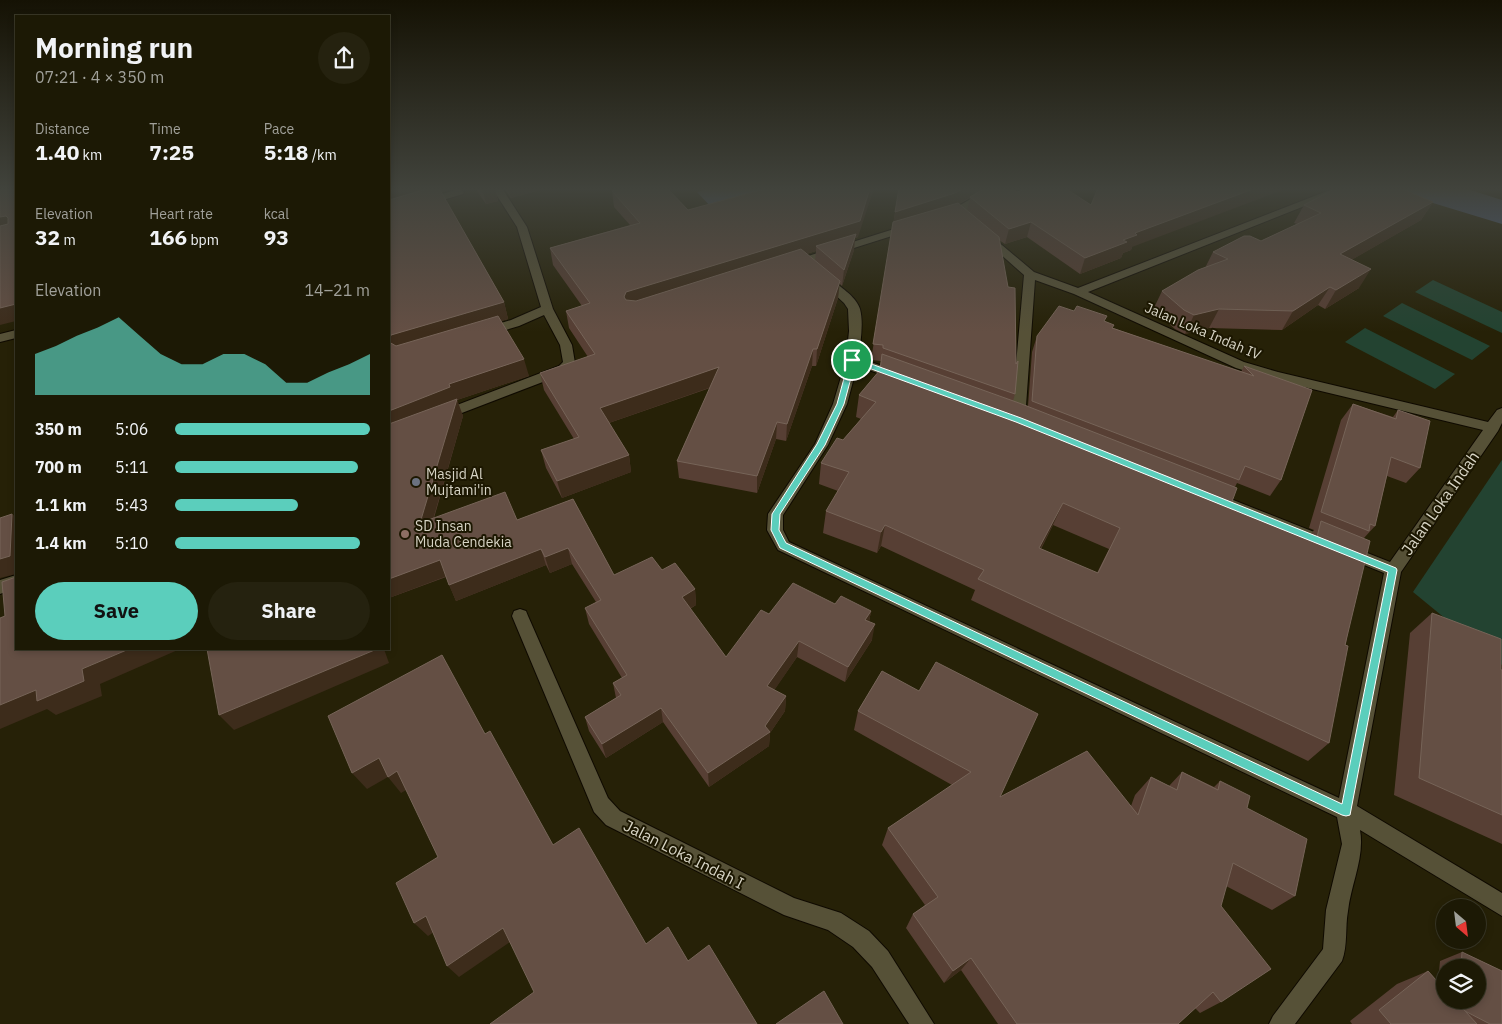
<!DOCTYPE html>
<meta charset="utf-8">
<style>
:root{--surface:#1c1905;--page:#25220f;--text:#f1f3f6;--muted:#a0a09a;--line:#3a3827;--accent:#5bcebc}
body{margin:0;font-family:"IBM Plex Sans",sans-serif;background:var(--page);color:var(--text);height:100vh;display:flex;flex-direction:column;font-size:19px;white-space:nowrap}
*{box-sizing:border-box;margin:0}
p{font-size:16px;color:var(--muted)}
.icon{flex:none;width:28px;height:28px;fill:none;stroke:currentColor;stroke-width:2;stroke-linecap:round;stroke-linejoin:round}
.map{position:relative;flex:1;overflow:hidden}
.panel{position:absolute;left:15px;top:15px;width:375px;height:635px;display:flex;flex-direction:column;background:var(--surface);border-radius:0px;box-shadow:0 2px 8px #0003,0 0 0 1px var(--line)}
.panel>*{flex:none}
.needle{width:32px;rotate:152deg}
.fabs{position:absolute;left:1436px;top:899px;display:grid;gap:10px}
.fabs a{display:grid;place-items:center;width:50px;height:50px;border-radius:50%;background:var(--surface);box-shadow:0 2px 8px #0003,0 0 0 1px var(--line);font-size:25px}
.pin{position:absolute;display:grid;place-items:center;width:42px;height:42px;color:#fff;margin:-21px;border:2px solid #fff;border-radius:50%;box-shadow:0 1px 5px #0007}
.round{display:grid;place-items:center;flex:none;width:52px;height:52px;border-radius:26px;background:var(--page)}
.overview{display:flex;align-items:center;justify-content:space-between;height:85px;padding:0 20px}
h1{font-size:28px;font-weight:700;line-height:38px}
.stats{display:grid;grid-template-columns:repeat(3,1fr);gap:8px;height:85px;padding:5px 20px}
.stats div{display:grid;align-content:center}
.stats b{font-size:21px;font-weight:700}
.stats small{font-size:14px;font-weight:400}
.stats p{font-size:14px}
.chart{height:140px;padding:10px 20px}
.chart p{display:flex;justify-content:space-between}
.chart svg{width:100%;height:90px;margin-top:5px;fill:var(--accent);opacity:.7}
.button{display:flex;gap:10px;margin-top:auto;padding:10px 20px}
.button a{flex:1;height:58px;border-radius:30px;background:var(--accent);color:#111;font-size:20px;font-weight:700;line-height:58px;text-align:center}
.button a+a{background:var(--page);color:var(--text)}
ul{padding:0 20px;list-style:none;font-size:16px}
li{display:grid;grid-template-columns:80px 60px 1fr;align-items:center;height:38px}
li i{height:12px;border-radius:6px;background:var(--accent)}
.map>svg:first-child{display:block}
.green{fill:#234331}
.water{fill:#506289}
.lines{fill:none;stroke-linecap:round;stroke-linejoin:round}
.river{fill:#506289;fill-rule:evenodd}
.minor-casing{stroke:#0f0a00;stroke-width:2}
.minor{fill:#565137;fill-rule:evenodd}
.wall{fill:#573f34;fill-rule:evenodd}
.shaded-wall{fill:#3d2c1b}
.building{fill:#644f44;stroke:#766458;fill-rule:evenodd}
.route{fill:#5bcebc;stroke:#fff;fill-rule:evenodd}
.worship-dot{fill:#6b7280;stroke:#1c1701;stroke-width:2}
.education-dot{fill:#8d6e63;stroke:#1c1701;stroke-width:2}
.labels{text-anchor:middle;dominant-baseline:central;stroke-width:4;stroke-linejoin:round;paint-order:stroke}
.street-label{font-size:14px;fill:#d7d4c5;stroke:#1c1701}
.poi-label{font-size:14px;fill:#d7d4c5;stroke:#1c1701;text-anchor:start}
.near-street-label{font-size:16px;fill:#d7d4c5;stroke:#1c1701}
</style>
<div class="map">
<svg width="1502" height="1024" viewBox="0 0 1502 1024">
<rect width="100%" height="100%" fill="#262107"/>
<g class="green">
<polygon points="1433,280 1502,312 1502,333 1415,292"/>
<polygon points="1402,303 1490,346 1472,360 1383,316"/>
<polygon points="1365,328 1455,374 1435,389 1345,342"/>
<polygon points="1502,460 1502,665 1413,592"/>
</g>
<polygon class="water" points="713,188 782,188 712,208 697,192"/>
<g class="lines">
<polygon class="river" points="1405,188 1464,188 1502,200 1502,224 1410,196"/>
<defs>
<g id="minor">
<polygon points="492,188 502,188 527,227 553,309 572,345 575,363 569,372 441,421 436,419 434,416 436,413 559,366 563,362 560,345 544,315 519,326 489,335 485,336 479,332 481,329 511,320 541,307 517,227"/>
<polygon points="990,188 1003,188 961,214 946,219 941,216"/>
<path d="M1335 188H1350L1088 292 1244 362 1278 372 1488 422 1497 410 1502 408V423L1498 431 1401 572 1357 806 1502 893V916L1360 830C1365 857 1351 884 1348 911 1345 927 1348 945 1342 961L1295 1024H1269L1273 1016 1323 949 1326 910 1342 844 1337 817 778 550 767 530 768 514 815 444 833 404 846 360 849 331 848 309 844 303 821 282 819 280 825 277 829 278C839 286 856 296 860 309 864 324 860 343 859 358L903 373 904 376 898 380 857 366 847 404 828 445 783 515V530L789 542 1339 798 1384 573 1208 502 1206 498 1208 494 1213 493 1218 494 1390 562 1483 430 1275 380 1236 368 1074 294 1035 280 1025 420 1023 423H1013L1011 420 1024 275 981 237 986 234 990 235 1034 272 1078 288Z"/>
<polygon points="459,189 464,192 463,194 389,216 389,210"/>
<polygon points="910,224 915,227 914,229 797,266 793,267 787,264 789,262"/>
<polygon points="16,330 16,338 0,342 0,334"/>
<polygon points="16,575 16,588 0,594 0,580"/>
<polygon points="520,609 526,611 528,616 608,798 620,811 794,898 841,913 869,931 888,951 934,1024 909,1024 872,967 853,947 828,930 784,915 606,825 594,812 512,616 514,611"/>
</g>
</defs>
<use href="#minor" class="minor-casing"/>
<use href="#minor" class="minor"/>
</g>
<g class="wall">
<polygon points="389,188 454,188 441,192 504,302 508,319 501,321 529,376 457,400 463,416 434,518 517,520 573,499 614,575 662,570 695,589 696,605 690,609 726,657 769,614 835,604 871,611 869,622 872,640 845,682 797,657 774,690 786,696 785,711 770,733 769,746 709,787 663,722 606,758 589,731 585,717 616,698 613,683 622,678 589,624 585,608 596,602 572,564 550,573 546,565 456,601 446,577 389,598"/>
<polygon points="475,188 495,188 498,201 486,204"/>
<polygon points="504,188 547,188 511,198"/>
<path d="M899 188 1017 192 1132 247 1131 250 1123 253 1121 258 1080 274 1027 237 1005 244 999 240 1015 394 1013 401 1028 406 1032 352 1037 336 1105 322 1113 328 1241 372 1244 366 1312 390 1281 480 1270 496 1237 483 1235 487 1230 507 1308 538 1314 530 1309 528 1341 420 1353 404 1393 417 1398 410 1420 468 1406 483 1387 476 1375 526 1364 538 1329 743 1308 761 971 600 975 590 881 546 877 553 823 533 826 511 838 491 819 484 821 463 843 440 861 419 856 417 859 395 880 370 881 361 871 360ZM970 198 967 211 959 204ZM1053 525 1109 549 1097 573 1041 549Z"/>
<path d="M612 191 688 210 858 237 855 238 854 250 842 286 839 283 838 298 816 366H812L786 441 776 439 757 493 679 478 677 461 710 388 609 423 629 455 631 472 562 498 546 468 541 450 574 439 544 390 540 373 588 357 569 328 566 311 582 306 553 265 550 248 630 225 614 207ZM816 251 815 261 806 254Z"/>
<polygon points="1433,202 1421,220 1351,260 1359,288 1325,309 1318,305 1282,330 1209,328 1185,334 1175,329 1153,310 1162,291 1205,268 1213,252 1261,241 1297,224 1294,223 1304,205"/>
<polygon points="1432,613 1502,670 1502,844 1394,795 1410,633"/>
<polygon points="882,671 1000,797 1131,806 1135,795 1151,777 1169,786 1182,772 1214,787 1220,781 1247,808 1295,896 1272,910 1226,886 1221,906 1221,1002 1200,1013 1195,1008 1178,1024 998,1024 961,970 944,983 906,928 913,914 925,905 882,845 888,828 952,785 854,730 858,711"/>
<path d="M1462 952 1502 971V1024H1352L1350 1021 1397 984 1428 971 1438 982 1440 961ZM1445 968H1478V1000H1445Z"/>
</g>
<g class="shaded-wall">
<polygon points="397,188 454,188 389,208 389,191"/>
<polygon points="482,188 495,188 498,201 486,204"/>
<polygon points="508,188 547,188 511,198"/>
<polygon points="870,188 874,188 858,237 855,238 854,250 842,286 844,270 816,246 816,251 628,309 624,297 626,292"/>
<polygon points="964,188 985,188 952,208 893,227 895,212"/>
<polygon points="1256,188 1288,188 1132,247 1131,250 1123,253 1121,258 1080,274 1085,258 1135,233"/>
<polygon points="1433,202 1421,220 1329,273 1340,254"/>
<polygon points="6,216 16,229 0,233 0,217"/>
<polygon points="1031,222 1027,237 1005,244 1009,229"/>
<polygon points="1371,269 1359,288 1325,309 1336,290"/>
<polygon points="840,281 838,298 816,366 817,349"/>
<polygon points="1330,287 1318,305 1282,330 1293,311"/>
<polygon points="504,302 508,319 397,352 389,343 389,340 391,335"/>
<polygon points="16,304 16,321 0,325 0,308"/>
<polygon points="1219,309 1209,328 1185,334 1194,315"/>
<polygon points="813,349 812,366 786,441 787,424"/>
<polygon points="524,359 529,376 457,400 463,416 427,540 420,523 389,430 389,411 449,384"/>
<polygon points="719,367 720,384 603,425 600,408"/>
<polygon points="777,422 776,439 757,493 757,476"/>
<polygon points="629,455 631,472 562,498 557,481"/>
<polygon points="1063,503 1053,525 1030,569 1039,548"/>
<polygon points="12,514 16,517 16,574 0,578 0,559"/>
<polygon points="885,525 881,546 877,553 881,532"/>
<polygon points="568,548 572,564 550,573 545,557"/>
<polygon points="541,549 546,565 456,601 449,585"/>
<polygon points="440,560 447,576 389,598 389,579"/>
<polygon points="695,589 696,605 683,612 682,597"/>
<polygon points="871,611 868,627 865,620"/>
<polygon points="875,624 872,640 845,682 848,667"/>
<polygon points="799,641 797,657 767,701 767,686"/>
<polygon points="129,649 180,649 100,684 102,696 56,715 47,709 0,729 0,705"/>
<polygon points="377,649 384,649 389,663 234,730 219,715"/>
<polygon points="786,696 785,711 770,733 769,746 709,787 708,773 765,726"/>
<polygon points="661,708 663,722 606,758 602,744"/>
<polygon points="379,758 397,771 410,788 401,793 388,777 367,789 352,773"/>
<polygon points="426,916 439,929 428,936 414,923"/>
<polygon points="503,928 513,940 459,977 447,966"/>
<polygon points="971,958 961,970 944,983 953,971"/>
</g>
<g class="building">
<polygon points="2,188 16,188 16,304 0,308 0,226 8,224 8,218 6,216 0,217 0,189"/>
<polygon points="389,188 397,188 389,191"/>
<polygon points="430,188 439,188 504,302 391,335 389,340 389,200"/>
<polygon points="621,188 667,188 688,210 768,188 870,188 860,221 626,292 624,297 626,300 636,301 801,249 840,281 817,349 813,349 787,424 777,422 757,476 677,461 719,367 600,408 629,455 557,481 541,450 579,437 540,373 595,354 566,311 590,303 550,248 640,223 612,191"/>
<polygon points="899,188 964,188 955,193 895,212"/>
<polygon points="985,188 1011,188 1017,192 1030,188 1065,188 1091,205 1098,188 1134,188 1138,189 1140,188 1256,188 1135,233 1137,235 1123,240 1127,242 1085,258 1031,222 1009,229 970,197"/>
<polygon points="1336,188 1400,188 1433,202 1340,254 1371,269 1336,290 1330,287 1293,311 1219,309 1194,315 1184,310 1162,291 1198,270 1228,259 1213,252 1244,236 1250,236 1261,241 1321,213 1304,205"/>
<polygon points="958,203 999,237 1008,287 1015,288 1016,364 1018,361 1015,394 883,348 883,345 873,344 893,222"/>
<polygon points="856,234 844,270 816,246"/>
<polygon points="1059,306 1074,311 1077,306 1107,316 1104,321 1114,325 1112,328 1254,376 1244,366 1312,390 1281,480 1245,466 1239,480 1032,401 1037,336"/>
<polygon points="498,316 524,359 449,384 450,387 389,411 389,342 396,346"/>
<path d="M882 354 1019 403 1237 488 1230 507 1316 541 1321 521 1370 541 1345 645 1348 646 1329 743 978 579 984 570 885 525 881 532 826 511 849 472 821 463 837 438 843 440 876 402 859 395 880 370ZM1063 503 1120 528 1098 573 1039 548Z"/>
<polygon points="457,399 420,523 505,492 517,520 573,499 614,575 652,557 662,570 675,563 695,589 682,597 726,657 761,610 769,614 793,583 835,604 841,596 871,611 865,620 875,624 848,667 799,641 767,686 786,696 765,726 770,732 708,773 661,708 602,744 585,717 621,695 613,683 627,675 585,608 601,600 568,548 545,557 541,549 449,585 440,560 389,579 389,424"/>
<polygon points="1353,404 1396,419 1398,410 1430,421 1420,468 1391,457 1375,526 1370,524 1369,531 1321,512"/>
<polygon points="12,514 10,556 0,559 0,518"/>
<polygon points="16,577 16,649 129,649 82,669 84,681 37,701 36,690 0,705 0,618 5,616 2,582"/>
<polygon points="1432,613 1501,639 1501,670 1502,670 1502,815 1419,778"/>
<polygon points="207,649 377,649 219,715"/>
<polygon points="442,655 485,734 490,731 553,845 579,828 646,944 668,927 688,961 709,945 757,1024 490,1024 534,992 503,928 447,966 426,916 414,923 396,883 438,857 397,771 388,777 379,758 352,773 328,716"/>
<polygon points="936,662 1038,714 1000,797 1087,751 1138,815 1151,777 1177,790 1182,772 1218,790 1220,781 1250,796 1247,808 1307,839 1295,896 1233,863 1221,906 1271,969 1221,1002 1213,992 1178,1024 1017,1024 971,958 953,971 913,914 938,897 888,828 971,772 858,711 882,671 919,691"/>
<polygon points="1462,952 1502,971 1502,1024 1490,1024 1465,1011 1459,1005 1459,1000 1478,1000 1478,968 1461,968"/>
<polygon points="1428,971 1445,990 1445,1000 1455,1000 1477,1024 1391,1024 1379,1010"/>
<polygon points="824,991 843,1024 776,1024"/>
</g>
<linearGradient id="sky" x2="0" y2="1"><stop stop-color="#151204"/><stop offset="0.57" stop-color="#41433c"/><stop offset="1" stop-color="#41433c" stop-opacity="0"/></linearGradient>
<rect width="1502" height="332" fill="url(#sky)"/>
<path class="route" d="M852 357 1021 418 1396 568 1397 570 1350 815 1346 816 1342 815 780 548 771 530 772 514 817 444 837 404 849 360ZM855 363 1016 422 1388 572 1342 804 786 543 779 530 780 514 825 445 844 404Z"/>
<circle class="worship-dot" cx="416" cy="482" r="5"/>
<circle class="education-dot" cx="405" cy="534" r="5"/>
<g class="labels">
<g class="street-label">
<text transform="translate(1203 331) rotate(23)">Jalan Loka Indah IV</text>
</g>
<g class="poi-label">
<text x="426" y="474">Masjid Al<tspan x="426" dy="16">Mujtami'in</tspan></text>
<text x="415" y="526">SD Insan<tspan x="415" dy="16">Muda Cendekia</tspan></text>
</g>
<g class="near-street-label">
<text transform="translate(1440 503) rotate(-55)">Jalan Loka Indah</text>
<text transform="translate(684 854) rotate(27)">Jalan Loka Indah I</text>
</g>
</g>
</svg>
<div class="fabs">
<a><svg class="needle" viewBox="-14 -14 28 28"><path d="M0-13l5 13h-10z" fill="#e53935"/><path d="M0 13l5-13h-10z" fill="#a0a09a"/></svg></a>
<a><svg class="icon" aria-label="layers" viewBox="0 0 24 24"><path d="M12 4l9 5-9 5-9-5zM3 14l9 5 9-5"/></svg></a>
</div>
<div class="pin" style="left:852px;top:360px;background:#1e9e55"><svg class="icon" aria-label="arrive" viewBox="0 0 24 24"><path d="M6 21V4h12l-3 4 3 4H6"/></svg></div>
<section class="panel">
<div class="overview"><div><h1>Morning run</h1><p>07:21 · 4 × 350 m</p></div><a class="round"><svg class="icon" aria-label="share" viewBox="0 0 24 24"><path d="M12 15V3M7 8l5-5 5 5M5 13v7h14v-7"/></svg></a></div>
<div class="stats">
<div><p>Distance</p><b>1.40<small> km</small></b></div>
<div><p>Time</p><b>7:25</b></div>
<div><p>Pace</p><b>5:18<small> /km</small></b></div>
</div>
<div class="stats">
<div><p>Elevation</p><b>32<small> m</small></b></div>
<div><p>Heart rate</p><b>166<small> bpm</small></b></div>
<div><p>kcal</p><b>93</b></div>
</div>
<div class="chart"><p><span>Elevation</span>14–21 m</p>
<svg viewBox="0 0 160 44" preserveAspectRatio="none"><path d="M0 44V24L10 20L20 15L30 11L40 6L50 15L60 24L70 29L80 29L90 24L100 24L110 29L120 38L130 38L140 33L150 29L160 24V44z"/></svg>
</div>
<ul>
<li><b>350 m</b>5:06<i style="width:100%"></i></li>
<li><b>700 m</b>5:11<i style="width:94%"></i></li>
<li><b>1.1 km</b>5:43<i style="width:63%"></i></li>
<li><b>1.4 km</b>5:10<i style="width:95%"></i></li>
</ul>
<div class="button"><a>Save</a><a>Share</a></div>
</section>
</div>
